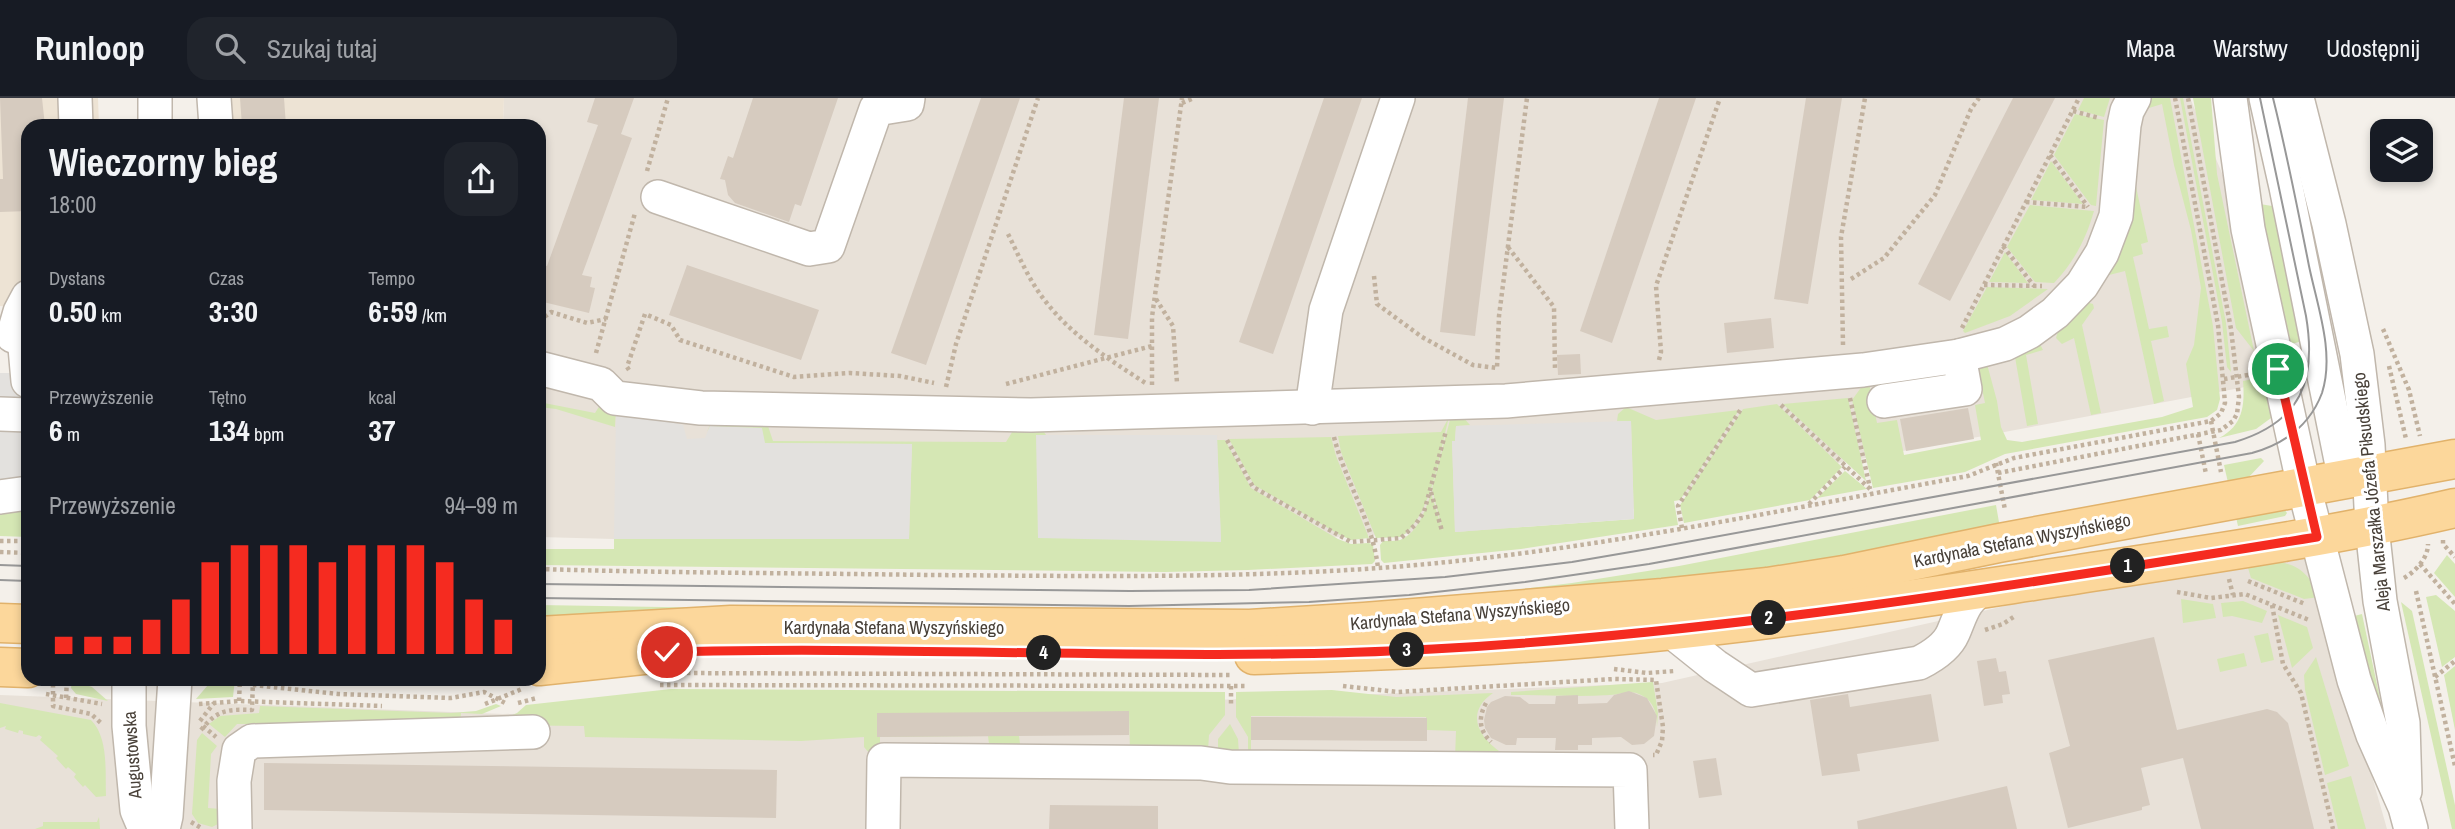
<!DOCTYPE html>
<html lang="pl">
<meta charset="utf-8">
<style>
:root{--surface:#171b24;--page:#20242c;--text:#f1f3f6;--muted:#9ea1a6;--line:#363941;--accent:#f52b20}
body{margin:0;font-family:"Archivo Narrow",sans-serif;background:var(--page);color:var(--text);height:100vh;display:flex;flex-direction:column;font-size:26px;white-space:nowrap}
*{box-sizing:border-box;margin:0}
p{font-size:23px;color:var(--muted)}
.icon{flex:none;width:38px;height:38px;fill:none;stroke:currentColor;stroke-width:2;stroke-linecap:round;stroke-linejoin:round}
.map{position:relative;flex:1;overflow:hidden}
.sheet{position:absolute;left:21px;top:21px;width:525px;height:567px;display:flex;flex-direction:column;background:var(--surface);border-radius:21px;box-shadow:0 4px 10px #0003}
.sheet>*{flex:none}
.fabs{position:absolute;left:2370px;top:21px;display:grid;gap:14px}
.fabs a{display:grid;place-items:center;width:63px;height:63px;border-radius:14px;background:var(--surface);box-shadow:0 4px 10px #0003;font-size:35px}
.pin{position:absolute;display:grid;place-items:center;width:60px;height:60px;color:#fff;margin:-30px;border:4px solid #fff;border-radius:50%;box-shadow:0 2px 7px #0007}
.km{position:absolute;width:35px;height:35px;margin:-18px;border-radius:50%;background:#222;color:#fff;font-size:19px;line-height:35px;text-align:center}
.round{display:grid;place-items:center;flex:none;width:74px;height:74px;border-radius:21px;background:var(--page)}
.summary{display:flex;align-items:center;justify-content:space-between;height:119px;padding:0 28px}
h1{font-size:38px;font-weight:800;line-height:52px}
.stats{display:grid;grid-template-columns:repeat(3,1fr);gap:10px;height:119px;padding:7px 28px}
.stats div{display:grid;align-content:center}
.stats b{font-size:30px;font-weight:800}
.stats small{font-size:19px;font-weight:400}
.stats p{font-size:19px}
.chart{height:196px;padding:14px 28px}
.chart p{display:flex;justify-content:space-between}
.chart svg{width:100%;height:126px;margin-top:7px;stroke:var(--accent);stroke-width:6}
header{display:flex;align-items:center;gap:42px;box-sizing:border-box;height:98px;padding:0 35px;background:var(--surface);border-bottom:2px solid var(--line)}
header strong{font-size:33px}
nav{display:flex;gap:38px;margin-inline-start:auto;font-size:24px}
.search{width:490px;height:63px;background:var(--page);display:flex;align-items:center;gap:18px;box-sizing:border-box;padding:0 24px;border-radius:21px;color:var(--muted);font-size:26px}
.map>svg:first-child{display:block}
.residential{fill:#e8e1d8}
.education{fill:#ede3d4}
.green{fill:#d5e7b4}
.parking{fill:#e3e1de}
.building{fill:#d6cbbf}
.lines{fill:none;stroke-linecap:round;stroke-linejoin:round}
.minor-casing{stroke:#c0b7ac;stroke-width:36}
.major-casing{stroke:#e1b26b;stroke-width:41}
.path{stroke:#c1b19e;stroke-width:4.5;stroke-dasharray:3.5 3.5;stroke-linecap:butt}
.minor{stroke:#fff;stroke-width:33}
.major{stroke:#fcd79b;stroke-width:38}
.tram{stroke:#989898;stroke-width:2}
.route-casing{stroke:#fff;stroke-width:14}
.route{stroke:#f52b20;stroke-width:9}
.labels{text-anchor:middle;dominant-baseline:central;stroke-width:6;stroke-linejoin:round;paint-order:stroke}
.street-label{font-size:18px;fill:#484038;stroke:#fff}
</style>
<header>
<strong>Runloop</strong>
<div class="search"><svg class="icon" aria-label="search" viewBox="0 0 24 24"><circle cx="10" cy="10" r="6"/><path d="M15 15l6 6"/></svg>Szukaj tutaj</div>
<nav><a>Mapa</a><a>Warstwy</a><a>Udostępnij</a></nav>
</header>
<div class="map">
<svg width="2455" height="731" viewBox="0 0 2455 731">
<rect width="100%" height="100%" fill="#f4f0ea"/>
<g class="residential">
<polygon points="504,0 2190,0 2248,136 2272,284 1737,384 1639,410 1498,432 1221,444 909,441 614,441 539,439 539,28 503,28"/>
<polygon points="2307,450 2387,731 0,731 0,597 503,616 1190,603 1662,585 2148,476"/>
</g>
<g class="education">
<polygon points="0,0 98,0 99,28 28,28 28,210 0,208"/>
<polygon points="205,0 504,0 503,28 206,28"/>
</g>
<g class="green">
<polygon points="2084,0 2110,0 2104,19 2078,12"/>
<polygon points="2149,0 2170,0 2213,228 2220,301 2217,312 2207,319 2005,356 1965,374 1873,390 1852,302 1868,280 1877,325 1897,322 1904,357 1981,342 1975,307 1985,305 1979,276 1970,269 2040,246 2043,252 2026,257 2038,326 2027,328 2015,259 1987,266 1997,303 2001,329 2007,342 2022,344 2162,319 2193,309 2186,266 2194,247 2201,190 2191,132 2174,67 2162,6 2149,10 2144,8"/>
<polygon points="2180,0 2183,0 2226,225 2231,274 2227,269 2222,224"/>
<polygon points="2193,0 2211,0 2217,76 2254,253 2236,230"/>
<polygon points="2075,16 2104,22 2096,108 2091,107 2054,57"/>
<polygon points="2051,63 2083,106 2031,102"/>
<polygon points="2133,75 2148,144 2141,146 2143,156 2133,159 2149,231 2167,228 2169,239 2151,243 2164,303 2154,306 2125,173 2109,177 2107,175"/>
<polygon points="2260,106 2278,109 2303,243 2291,246"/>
<path d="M2030 107 2094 113C2086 141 2074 164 2054 185L2035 184 2007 149Z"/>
<polygon points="2005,154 2028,185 1989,184"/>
<polygon points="1987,189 2048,191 2010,218 1965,235 1963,233"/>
<polygon points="2086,204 2093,206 2094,210 2082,227 2101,315 2091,317 2074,240 2062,246 2056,240 2059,230"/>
<path d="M2263 279 2271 320 2256 331 2219 340C2243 328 2245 307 2243 283Z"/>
<polygon points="1848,300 1866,383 1783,306"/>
<polygon points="539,304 595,315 602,304 616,312 615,329 556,311 539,309"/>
<polygon points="1777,306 1842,369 1810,402 1684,425 1680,407 1743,311"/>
<path d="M1626 309 1656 322 1739 312 1680 402 1674 403 1678 427 1521 451 1384 465 1381 462 1380 447 1383 443C1388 443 1396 443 1400 442 1418 435 1426 411 1431 395L1443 434 1432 391 1451 318H1462L1470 327 1456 328 1455 343H1452L1455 434 1634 421 1631 323H1617L1618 316Z"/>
<path d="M1449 319C1439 356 1433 415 1401 439L1376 440 1341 354 1338 338 1441 334Z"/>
<polygon points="711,324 767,325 773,343 1006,344 1014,331 1040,328 1046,337 1036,338 1221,444 1217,342 1225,342 1251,390 1338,441 1351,446 1369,445 1373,447 1375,463 1372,466 1248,472 1165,474 539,467 539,451 614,451 614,441 909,441 912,346 765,345 710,328 707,334"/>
<polygon points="1331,339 1336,358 1369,440 1351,442 1340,437 1254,387 1229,341"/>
<polygon points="2261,360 2264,363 2247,381 2229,389 2224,367"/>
<polygon points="1845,373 1867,391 1817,400"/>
<polygon points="1996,407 2000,430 1765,475 1465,498 1572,485 1679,468"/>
<polygon points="28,409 28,439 0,438 0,410"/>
<polygon points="2284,411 2287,415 2285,418 2238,428 2235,415"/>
<polygon points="2447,457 2455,466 2455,499 2434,475"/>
<path d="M2246 463C2283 463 2303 461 2320 499L2304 501 2251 480Z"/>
<polygon points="2436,497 2455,513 2455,559 2442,569 2426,499"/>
<polygon points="2181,501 2213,506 2216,520 2183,525"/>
<polygon points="2243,503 2267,513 2262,525 2232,518 2223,519 2221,505"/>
<polygon points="2401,504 2412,513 2455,707 2455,731 2452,731"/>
<polygon points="539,507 724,510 724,513 539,518"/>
<polygon points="2362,516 2382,610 2381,613 2350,519"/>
<polygon points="2278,517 2307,529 2313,550 2292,570"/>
<polygon points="2268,535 2274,562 2261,565 2254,538"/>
<polygon points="2244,555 2247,568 2220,574 2217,561"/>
<polygon points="2316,559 2349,668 2325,677 2305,592 2304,577"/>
<polygon points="2455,568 2455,632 2444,577"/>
<polygon points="217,581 235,581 233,599 196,601 208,587"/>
<polygon points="72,582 92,589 108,603 76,596 71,590"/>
<path d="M1653 584 1658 615 1657 629C1657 616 1654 603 1641 597 1630 591 1621 597 1610 597 1577 599 1544 597 1511 597V594Z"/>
<polygon points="671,591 1225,594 1225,617 1209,637 1208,653 1130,653 1129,614 1019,638 1021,654 990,654 988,638 880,639 880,649 870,656 864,649 864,639 801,643 585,639 584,628 490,627 517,615 526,607"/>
<path d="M1332 592 1396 599 1493 595C1464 615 1479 640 1502 655L1455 660 1456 633 1427 632 1426 619 1251 618V658H1248V639L1236 619V594Z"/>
<path d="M0 605 91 622C109 640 105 675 106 698L96 699 85 687 83 689 74 679 76 676 68 669 66 671 56 660 58 658 40 642 42 639 39 637 36 639 23 636V633L19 632 18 635 5 631 6 628 0 630Z"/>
<polygon points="496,606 501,608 482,616 461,615 460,627 237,626 225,639 209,626 220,618 259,615 260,608 451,615 476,613"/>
<polygon points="1230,626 1238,641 1239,656 1218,653 1218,641"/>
<polygon points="202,635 217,648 211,656 208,710 221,711 220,725 212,729 198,725 192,716 197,642"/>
<polygon points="2351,678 2366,731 2338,731 2327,685"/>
<polygon points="99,719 100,731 35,731 43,728 43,724 97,724"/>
</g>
<g class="parking">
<polygon points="0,275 28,275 28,409 0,410"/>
<polygon points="616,312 683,327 687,341 705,340 710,328 762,330 765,345 912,346 909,441 614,441"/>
<polygon points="1631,323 1634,421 1455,434 1452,343 1455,343 1456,328"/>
<polygon points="1036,337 1217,337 1221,444 1038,440"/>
</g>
<g class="building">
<polygon points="0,0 42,0 45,28 28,28 28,113 0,114 0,81 3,81"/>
<polygon points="240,0 284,0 286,28 242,28"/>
<polygon points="595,0 634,0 621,36 632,40 582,177 592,179 590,189 595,190 589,215 539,203 539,166 547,168 598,27 587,24"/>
<polygon points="753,0 838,0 801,108 795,106 789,124 735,105 728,97 725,82 720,81 728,58 733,60"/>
<polygon points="981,0 1020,0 926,267 891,255"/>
<polygon points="1124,0 1159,0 1128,241 1094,237"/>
<polygon points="1324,0 1362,0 1273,256 1239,244"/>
<polygon points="1468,0 1504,0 1475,238 1440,234"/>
<polygon points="1659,0 1696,0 1612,245 1580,233"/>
<polygon points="1806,0 1842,0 1808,206 1774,201"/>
<polygon points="2013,0 2055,0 1950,203 1918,186"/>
<polygon points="687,167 819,212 801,262 669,217"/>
<polygon points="1771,220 1774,250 1727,255 1724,225"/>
<polygon points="1580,256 1581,276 1558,277 1557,257"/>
<polygon points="1968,310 1974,341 1906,353 1900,321"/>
<polygon points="2154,539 2177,632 2267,611 2277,614 2288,625 2314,731 2201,731 2183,660 2141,670 2150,707 2142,709 2142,712 2068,730 2049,655 2070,648 2048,562"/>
<polygon points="1996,560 1999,574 2006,573 2010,596 2002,597 2003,605 1984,608 1977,563"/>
<polygon points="1629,593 1647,600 1657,618 1654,638 1644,646 1632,647 1621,639 1592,640 1592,647 1578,647 1578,652 1555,652 1556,640 1517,640 1516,647 1506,647 1491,640 1485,630 1484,622 1487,609 1491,604 1505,598 1520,599 1529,606 1555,606 1556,598 1578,597 1578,606 1607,605 1614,597"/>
<polygon points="1848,596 1850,609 1931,596 1939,643 1857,656 1860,673 1822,678 1810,602"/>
<polygon points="1129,613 1129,637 877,639 877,615"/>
<polygon points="1251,619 1427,620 1427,643 1251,642"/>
<polygon points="1716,660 1722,697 1699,700 1693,663"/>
<polygon points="264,665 777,672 776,720 264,712"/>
<polygon points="2007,688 2017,731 1858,731 1857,723"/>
<polygon points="1050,707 1158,708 1158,731 1049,731"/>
</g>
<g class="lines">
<defs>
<g id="minor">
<polyline points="75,0 76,28"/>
<polyline points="214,0 216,28"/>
<polyline points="2230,0 2248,131 2304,389 2354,582 2373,637 2405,709 2411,731"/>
<polyline points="2266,0 2286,89 2345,382"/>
<polyline points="2297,0 2329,126 2357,256 2368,347 2372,429 2380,503 2403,625 2405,693"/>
<polyline points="155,28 155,0"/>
<polyline points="658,99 809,151 828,148 876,11 907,6 908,0"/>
<polyline points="13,238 20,214 28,199"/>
<polyline points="24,238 28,283"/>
<polyline points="539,270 601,286 615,300 701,310 1031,317 1506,303 1863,272 1959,258 2005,246 2029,234 2055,215 2082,187 2102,155 2116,118 2124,27 2127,13 2134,0"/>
<polyline points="1884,303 1965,291 1959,258"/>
<polyline points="1312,310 1326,212 1398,0"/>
<polyline points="0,316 28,317"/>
<polyline points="0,399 28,395"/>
<path d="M1670 532 1715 568 1751 592 1919 565C1931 559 1947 549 1953 535 1961 517 1964 499 1985 490"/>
<polyline points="129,581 129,628 137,712 145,731"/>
<polyline points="163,731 166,718 175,581"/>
<polyline points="235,731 234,683 239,652 252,643 533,634"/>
<polyline points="883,731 884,662 1201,665 1230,669 1630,672 1632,731"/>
</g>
<g id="major">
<polyline points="0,525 28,526"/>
<polyline points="539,538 731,527 1250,531 1364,524 1663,500 1768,489 1844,477 1999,445 2455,361"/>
<path d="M1254 557C1394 553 1534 547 1673 532 1800 519 1927 499 2053 480 2188 459 2323 441 2455 410"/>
<polyline points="539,568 652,556"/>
<polyline points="0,569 28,570"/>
</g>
</defs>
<use href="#minor" class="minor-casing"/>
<use href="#major" class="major-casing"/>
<g class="path">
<polyline points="1182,5 1194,0"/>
<polyline points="2073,13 2099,20"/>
<polyline points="2050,57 2088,109"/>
<polyline points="647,73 668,0"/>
<polyline points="2026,104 2088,109"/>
<path d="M1008 136C1017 154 1025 173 1036 190 1063 232 1105 259 1147 286"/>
<polyline points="2003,148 2034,188"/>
<polyline points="1508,149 1554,209 1555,272"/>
<polyline points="1374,178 1377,206 1422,239 1473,267 1497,270 1499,218 1527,0"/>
<polyline points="1851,181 1884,160 1935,97 1971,11 1979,0"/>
<polyline points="1984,187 2042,188"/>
<polyline points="1156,201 1173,228 1177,285"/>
<polyline points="539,223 551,214 587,225 606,221"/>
<polyline points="1962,230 2079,0"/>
<polyline points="2383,231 2409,292 2420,338"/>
<polyline points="1843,247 1841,139 1865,0"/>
<polyline points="596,255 635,115"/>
<polyline points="1659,262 1661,254 1656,188 1720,0"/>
<polyline points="2389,268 2406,341"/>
<polyline points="629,272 627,269 645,216 671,227 680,242 794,279 850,275 900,278 934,285"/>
<polyline points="2224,281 2254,276"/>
<polyline points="1006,286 1152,248"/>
<polyline points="1152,287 1152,219 1182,0"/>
<polyline points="946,289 956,246 1038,0"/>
<polyline points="1850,300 1870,390"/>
<polyline points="1781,307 1870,391 1871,395"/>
<polyline points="2211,323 2221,374"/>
<polyline points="2198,336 2206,376"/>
<path d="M1334 339C1345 383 1373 424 1378 470"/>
<polyline points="1227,342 1253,389 1351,444 1401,440 1415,427 1424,414 1446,333"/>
<polyline points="1996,365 2005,412"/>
<polyline points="1998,375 2221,332 2233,323 2237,316 2239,299 2231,231 2188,0"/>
<polyline points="1431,394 1442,433"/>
<polyline points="1809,406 1845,369"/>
<polyline points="1682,430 1678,408 1741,311"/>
<polyline points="2443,442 2443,446 2455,459"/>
<polyline points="0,443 28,443"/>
<polyline points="0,454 28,455"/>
<polyline points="2420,466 2455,506"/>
<path d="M539 471C669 475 799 475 929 477 1088 478 1246 481 1405 468 1594 452 1781 412 1968 378L2014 360 2211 323 2221 315 2225 305 2218 227 2175 0"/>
<path d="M2404 480C2416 473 2428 460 2428 446"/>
<polyline points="2229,481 2233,497"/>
<polyline points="2248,483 2305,506"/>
<polyline points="2416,493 2455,668"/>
<polyline points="2177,494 2211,500 2245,496 2309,522"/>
<polyline points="2272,507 2283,566 2301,595 2333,731"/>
<polyline points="1985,532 2003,526 2015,518"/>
<polyline points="1614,571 1647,575 1675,573"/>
<polyline points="673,575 1232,577"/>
<polyline points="2435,579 2455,563"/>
<polyline points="53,586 53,608 91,616 101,625"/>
<polyline points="253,587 338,596 451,600 484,594 507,606"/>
<polyline points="660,587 1247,588"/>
<polyline points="1231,588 1231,608"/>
<polyline points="1343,588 1398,594 1614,581 1656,582 1663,629 1662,643 1656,657 1653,657"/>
<polyline points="46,596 102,606"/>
<polyline points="66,600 67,581"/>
<polyline points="239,603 240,581"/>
<polyline points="518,605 537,600"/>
<path d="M1486 605C1478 620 1479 632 1491 644"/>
<polyline points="199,606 239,603 382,608"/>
<polyline points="485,606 522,591"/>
<polyline points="200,623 214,605"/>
<polyline points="203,628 216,639"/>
<path d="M201 632C217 612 227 611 252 612L253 581"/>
<polyline points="191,724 203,731"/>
</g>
<use href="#minor" class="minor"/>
<use href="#major" class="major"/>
<g class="tram">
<polyline points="0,467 28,468"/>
<polyline points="0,482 28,483"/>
<path d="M539 486 1130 493 1249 492 1445 479 1572 464 1648 451 2235 344C2301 324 2317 283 2306 218L2260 0"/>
<path d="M539 500 1129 508 1309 504 1409 497 1525 484 1649 466 2252 355C2284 346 2310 327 2322 295 2335 255 2317 207 2309 168 2298 112 2287 56 2273 0"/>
</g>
</g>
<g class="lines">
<defs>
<path id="route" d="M667 554C922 547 1177 565 1433 551 1729 535 2024 486 2317 439L2278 271"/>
</defs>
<use href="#route" class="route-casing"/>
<use href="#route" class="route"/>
</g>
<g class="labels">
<g class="street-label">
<text transform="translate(2371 394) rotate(-96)">Aleja Marszałka Józefa Piłsudskiego</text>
<text transform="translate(2022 442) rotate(-11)">Kardynała Stefana Wyszyńskiego</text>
<text transform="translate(1460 516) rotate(-5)">Kardynała Stefana Wyszyńskiego</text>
<text x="894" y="529">Kardynała Stefana Wyszyńskiego</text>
<text transform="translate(132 657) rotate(-94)">Augustowska</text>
</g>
</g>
</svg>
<div class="fabs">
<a><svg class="icon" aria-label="layers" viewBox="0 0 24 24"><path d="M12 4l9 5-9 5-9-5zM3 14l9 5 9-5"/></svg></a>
</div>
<div class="pin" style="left:2278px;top:271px;background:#1e9e55"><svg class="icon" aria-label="arrive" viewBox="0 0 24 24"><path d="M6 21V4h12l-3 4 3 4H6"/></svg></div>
<div class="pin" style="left:667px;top:554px;background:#d93025"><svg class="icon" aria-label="check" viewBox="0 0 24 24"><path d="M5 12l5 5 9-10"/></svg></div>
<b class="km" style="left:2128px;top:468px">1</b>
<b class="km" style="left:1769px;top:520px">2</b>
<b class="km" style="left:1407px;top:552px">3</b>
<b class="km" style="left:1044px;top:555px">4</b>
<section class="sheet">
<div class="summary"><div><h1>Wieczorny bieg</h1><p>18:00</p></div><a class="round"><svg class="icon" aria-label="share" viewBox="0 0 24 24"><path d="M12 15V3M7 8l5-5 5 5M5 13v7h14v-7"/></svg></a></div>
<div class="stats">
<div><p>Dystans</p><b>0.50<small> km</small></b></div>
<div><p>Czas</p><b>3:30</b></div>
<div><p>Tempo</p><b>6:59<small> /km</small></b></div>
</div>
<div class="stats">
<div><p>Przewyższenie</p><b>6<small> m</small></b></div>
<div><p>Tętno</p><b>134<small> bpm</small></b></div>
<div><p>kcal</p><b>37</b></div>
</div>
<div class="chart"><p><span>Przewyższenie</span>94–99 m</p>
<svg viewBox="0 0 160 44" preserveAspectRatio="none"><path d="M5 44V38M15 44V38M25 44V38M35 44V32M45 44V25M55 44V12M65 44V6M75 44V6M85 44V6M95 44V12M105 44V6M115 44V6M125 44V6M135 44V12M145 44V25M155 44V32"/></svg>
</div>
</section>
</div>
